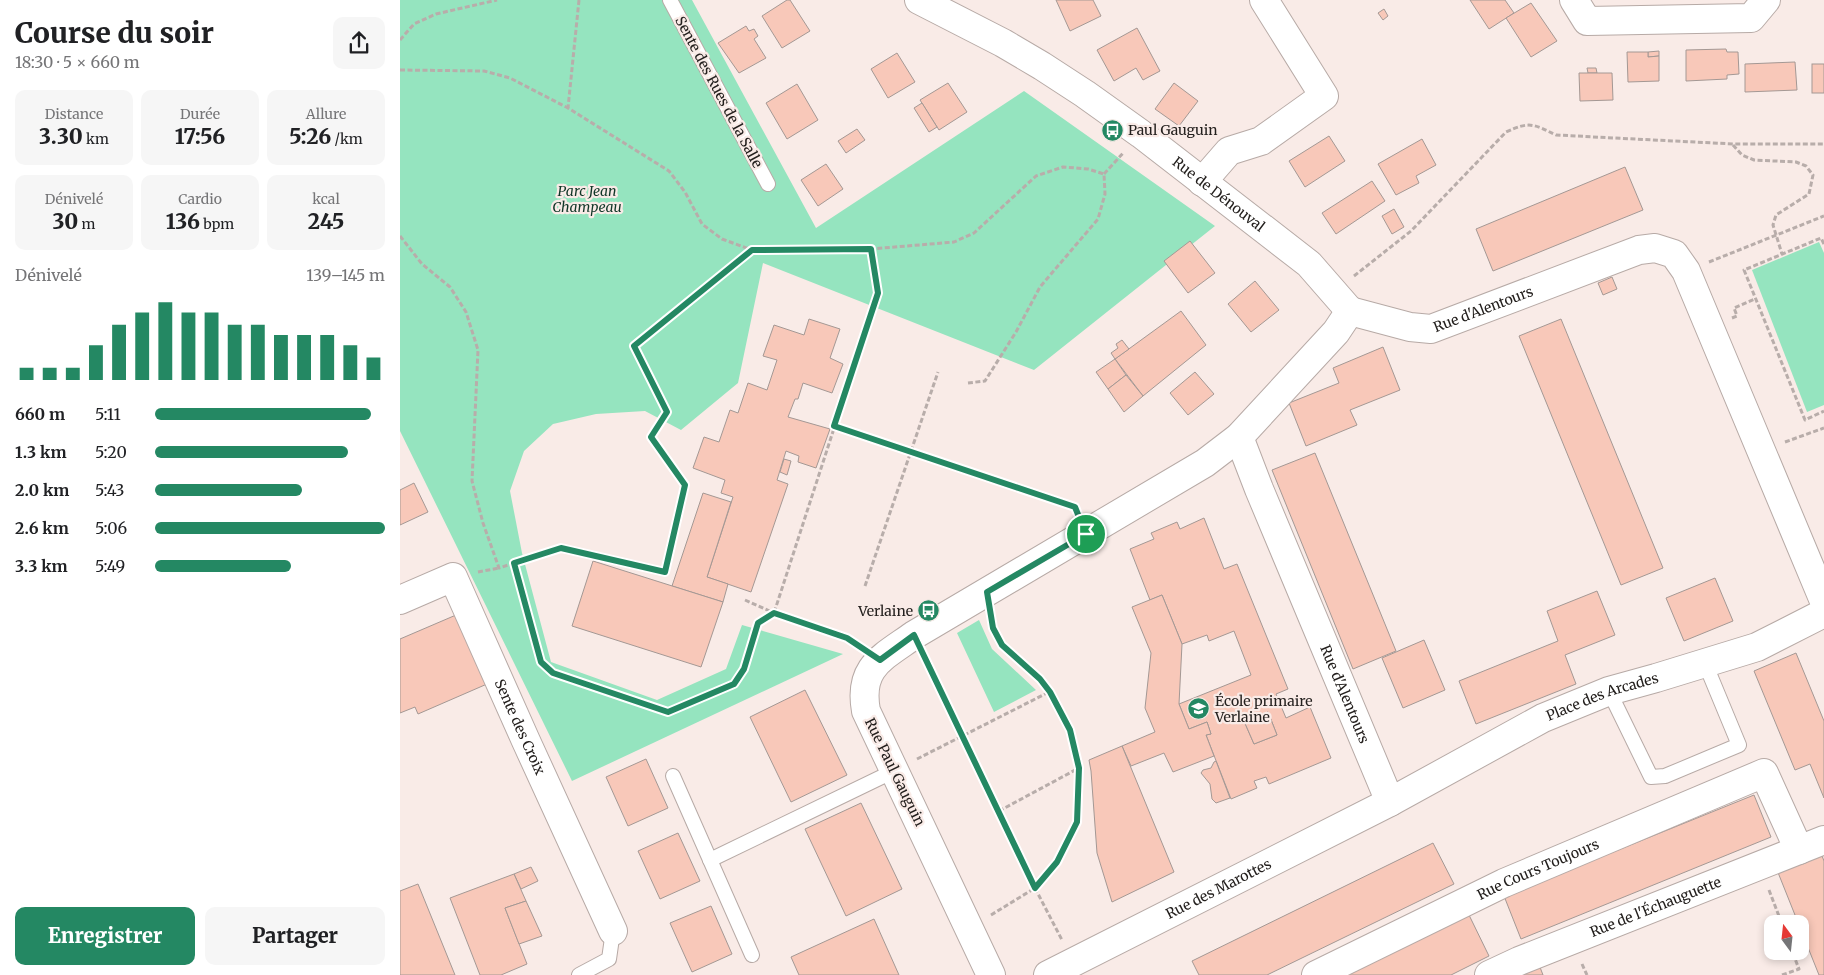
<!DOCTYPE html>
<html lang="fr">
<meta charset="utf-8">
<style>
:root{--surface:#fff;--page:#f6f6f6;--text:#202124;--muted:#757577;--accent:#248863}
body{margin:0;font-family:Merriweather,serif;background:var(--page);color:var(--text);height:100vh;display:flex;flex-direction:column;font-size:19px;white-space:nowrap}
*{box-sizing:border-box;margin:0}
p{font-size:16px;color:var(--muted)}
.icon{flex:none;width:28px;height:28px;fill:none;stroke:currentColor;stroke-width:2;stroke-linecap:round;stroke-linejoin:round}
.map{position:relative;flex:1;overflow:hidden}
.side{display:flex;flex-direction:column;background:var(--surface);width:400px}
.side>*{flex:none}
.needle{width:32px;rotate:345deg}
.tools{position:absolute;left:1364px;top:915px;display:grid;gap:10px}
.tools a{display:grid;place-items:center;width:45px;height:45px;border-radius:10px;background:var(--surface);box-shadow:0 2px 8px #0003;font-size:25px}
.pin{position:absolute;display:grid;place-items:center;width:42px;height:42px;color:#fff;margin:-21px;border:2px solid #fff;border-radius:50%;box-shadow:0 1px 5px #0007}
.round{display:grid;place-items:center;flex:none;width:52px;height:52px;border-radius:10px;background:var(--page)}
.head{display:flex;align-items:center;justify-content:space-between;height:85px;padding:0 15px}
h1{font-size:28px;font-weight:800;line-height:38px}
.stats{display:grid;grid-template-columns:repeat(3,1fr);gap:8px;height:85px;padding:5px 15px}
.stats div{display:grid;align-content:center;border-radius:10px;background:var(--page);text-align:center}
.stats b{font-size:21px;font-weight:800}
.stats small{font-size:14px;font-weight:400}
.stats p{font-size:14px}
.chart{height:140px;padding:10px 15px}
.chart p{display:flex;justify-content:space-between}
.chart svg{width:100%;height:90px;margin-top:5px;stroke:var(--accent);stroke-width:6}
.button{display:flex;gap:10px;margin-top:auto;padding:10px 15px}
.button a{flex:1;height:58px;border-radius:10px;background:var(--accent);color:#fff;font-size:20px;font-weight:800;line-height:58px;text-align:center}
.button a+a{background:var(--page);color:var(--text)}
ul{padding:0 15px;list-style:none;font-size:16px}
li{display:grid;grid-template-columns:80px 60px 1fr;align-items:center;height:38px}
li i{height:12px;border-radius:6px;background:var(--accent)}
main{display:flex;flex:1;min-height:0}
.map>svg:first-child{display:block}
.green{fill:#95e4bf}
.building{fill:#f8c8b9;stroke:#a49894;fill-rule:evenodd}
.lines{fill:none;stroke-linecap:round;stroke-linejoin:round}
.lane-casing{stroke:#b7aaa6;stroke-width:16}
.street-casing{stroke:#b7aaa6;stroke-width:30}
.path{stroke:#b8adaa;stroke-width:3;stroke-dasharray:5 2.5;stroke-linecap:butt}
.lane{stroke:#fff;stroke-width:14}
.street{stroke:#fff;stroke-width:28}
.route-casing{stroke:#fff;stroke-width:10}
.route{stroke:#248863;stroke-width:6}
.labels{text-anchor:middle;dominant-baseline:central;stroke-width:4.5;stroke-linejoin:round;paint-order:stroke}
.street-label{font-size:14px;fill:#24201e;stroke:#f9ebe7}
.poi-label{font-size:14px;fill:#24201e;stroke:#f9ebe7;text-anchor:start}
.park-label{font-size:14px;font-style:italic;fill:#103627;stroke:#f9ebe7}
</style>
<main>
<section class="side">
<div class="head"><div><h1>Course du soir</h1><p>18:30 · 5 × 660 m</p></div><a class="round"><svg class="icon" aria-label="share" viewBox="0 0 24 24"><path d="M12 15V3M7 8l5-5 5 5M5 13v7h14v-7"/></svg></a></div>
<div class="stats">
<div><p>Distance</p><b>3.30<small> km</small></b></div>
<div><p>Durée</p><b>17:56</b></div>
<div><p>Allure</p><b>5:26<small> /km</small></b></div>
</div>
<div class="stats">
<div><p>Dénivelé</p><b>30<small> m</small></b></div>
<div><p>Cardio</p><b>136<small> bpm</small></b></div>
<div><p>kcal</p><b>245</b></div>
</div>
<div class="chart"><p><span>Dénivelé</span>139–145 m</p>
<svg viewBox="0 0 160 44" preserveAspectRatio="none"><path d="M5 44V38M15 44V38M25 44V38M35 44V27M45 44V17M55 44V11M65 44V6M75 44V11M85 44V11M95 44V17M105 44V17M115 44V22M125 44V22M135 44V22M145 44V27M155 44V33"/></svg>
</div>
<ul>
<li><b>660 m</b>5:11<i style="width:94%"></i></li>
<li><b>1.3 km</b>5:20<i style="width:84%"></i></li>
<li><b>2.0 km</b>5:43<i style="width:64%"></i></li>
<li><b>2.6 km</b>5:06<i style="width:100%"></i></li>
<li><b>3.3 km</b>5:49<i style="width:59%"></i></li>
</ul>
<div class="button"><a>Enregistrer</a><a>Partager</a></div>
</section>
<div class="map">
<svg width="1424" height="975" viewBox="0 0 1424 975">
<rect width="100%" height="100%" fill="#f9ebe7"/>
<g class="green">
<polygon points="0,0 292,0 416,228 624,91 815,226 634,370 363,263 338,383 281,430 245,411 196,414 153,424 124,451 110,491 122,553 151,662 257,700 326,669 342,625 443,654 172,781 0,431"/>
<polygon points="1419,242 1424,253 1424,405 1407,412 1352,270"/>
<polygon points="579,620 592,649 636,690 594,712 557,633"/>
</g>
<g class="building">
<polygon points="387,0 390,0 410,31 382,48 362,16"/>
<polygon points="656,0 693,0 701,16 670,31"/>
<polygon points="1070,0 1105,0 1114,13 1089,29"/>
<polygon points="1131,3 1157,41 1131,57 1106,18"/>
<polygon points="984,9 988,16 983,20 978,13"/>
<polygon points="346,26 349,31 354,29 358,36 354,39 366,58 339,73 318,43"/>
<polygon points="737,28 760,71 743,80 736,68 714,81 697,50"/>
<polygon points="1326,49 1327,52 1338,52 1339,74 1327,75 1327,79 1286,81 1286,50"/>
<polygon points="1259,51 1259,56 1248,57 1248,52"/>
<polygon points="1227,52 1248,52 1248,57 1259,56 1259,81 1228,82"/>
<polygon points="497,53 515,82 488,98 471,69"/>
<polygon points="1395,62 1397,90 1345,92 1345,64"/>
<rect x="1412" y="64" width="12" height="29"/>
<polygon points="1187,68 1196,68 1197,73 1188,73"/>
<polygon points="1179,73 1212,73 1213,100 1180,101"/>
<polygon points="548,83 567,112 539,130 520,100"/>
<polygon points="774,83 798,101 779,126 755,109"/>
<polygon points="397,84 418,120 387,139 366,103"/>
<polygon points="522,103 537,127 529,132 514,108"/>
<polygon points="457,129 465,140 446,153 438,141"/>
<polygon points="929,136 945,161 905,187 889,161"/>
<polygon points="1022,139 1036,165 1016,176 1019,183 996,195 978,164"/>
<polygon points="426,164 443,189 418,206 401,180"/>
<polygon points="1225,167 1243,210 1093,271 1076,229"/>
<polygon points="972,181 985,201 936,234 922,213"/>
<polygon points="994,209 1004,227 992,234 982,216"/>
<polygon points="790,241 815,273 788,293 764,261"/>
<polygon points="1212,277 1217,289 1203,295 1198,283"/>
<polygon points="855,281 879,310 851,332 828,304"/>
<polygon points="781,311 806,345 743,396 715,359"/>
<polygon points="409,319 440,329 430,358 443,364 432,393 403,383 398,399 395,399 388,417 430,429 416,468 398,462 399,456 386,451 377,480 388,484 351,592 307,577 333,497 321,493 325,480 293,468 304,437 319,442 330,410 338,413 348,383 367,390 377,360 363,356 374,325 404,335"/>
<polygon points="1161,319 1263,568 1221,585 1119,336"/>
<polygon points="722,340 729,349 715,359 711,353 718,348 716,344"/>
<polygon points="983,347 1000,390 950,410 957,425 906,446 889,403 939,383 933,368"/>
<polygon points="715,359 726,375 708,389 696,372"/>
<polygon points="795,372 814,394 788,415 770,393"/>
<polygon points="726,375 743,396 724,412 708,389"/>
<polygon points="915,453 996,651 953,669 872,470"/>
<polygon points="384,459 391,461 387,475 380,472"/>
<polygon points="14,483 28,512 0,525 0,490"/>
<polygon points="303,493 331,502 307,577 328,584 323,602 272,586"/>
<path d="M804 518 824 569 837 564 888 689 876 694 886 718 910 707 931 758 869 784 866 777 854 781 857 788 831 799 806 735 811 734 807 722 789 729 779 704 851 675 834 631 809 641 807 635 782 644 762 595 750 600 730 549 754 539 751 533 777 522 780 529ZM868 712 877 735 854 744 844 721Z"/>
<polygon points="193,561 323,602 301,667 172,626"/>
<polygon points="1315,578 1333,621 1284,641 1266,598"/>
<polygon points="1197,591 1215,635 1165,655 1176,684 1076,724 1059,681 1158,641 1147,611"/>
<polygon points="762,595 782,644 779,704 789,729 807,722 811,734 806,735 814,756 773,772 764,753 731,766 722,746 755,732 745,708 751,653 732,607"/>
<polygon points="56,615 87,684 18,714 15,707 0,713 0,639"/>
<polygon points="1024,640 1045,690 1003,708 982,658"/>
<polygon points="1396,653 1424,721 1424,798 1410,764 1395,770 1354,671"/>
<polygon points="405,690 447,775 391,802 350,717"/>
<polygon points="868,712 877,735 854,744 844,721"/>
<polygon points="722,746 774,872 712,902 697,853 691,771 689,760"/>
<polygon points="246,759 268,808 228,826 206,777"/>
<polygon points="816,761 830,798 816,803 812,799 810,784 801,773 803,770 811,768 814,762"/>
<polygon points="1354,795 1371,837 1121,939 1104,896"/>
<polygon points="461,803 502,889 446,916 405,829"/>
<polygon points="278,833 300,881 260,899 238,851"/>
<polygon points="1033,843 1054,884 867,975 799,975 792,961"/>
<polygon points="1419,848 1424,861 1424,975 1419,975 1375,865"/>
<polygon points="131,867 138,881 121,889 114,874"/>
<polygon points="114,874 126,901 105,908 127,964 101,975 80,975 50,898"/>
<polygon points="18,884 55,975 0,975 0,891"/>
<polygon points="126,901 142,936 119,944 105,908"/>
<polygon points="311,906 332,954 292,972 270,923"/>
<polygon points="1069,915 1089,956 1051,975 945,975"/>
<polygon points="474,919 499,975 399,975 391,957"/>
<polygon points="1138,962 1143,975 1108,975"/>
</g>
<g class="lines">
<defs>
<g id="lane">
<polyline points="270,0 368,184"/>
<polyline points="1209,691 1251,777 1265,776 1339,745 1305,663"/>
<polyline points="273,776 352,955"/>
<polyline points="310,860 494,771"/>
<polyline points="179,975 209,959 213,931"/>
</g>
<g id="street">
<path id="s1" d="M519 0 603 43 642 66 685 94 741 134 909 264 950 311"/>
<polyline points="1174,0 1187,21 1351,18 1366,0"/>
<polyline points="802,182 829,151 861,141 924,96 864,0"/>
<path id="s2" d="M950 311 1010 327 1031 329 1239 250 1255 248 1274 254 1286 271 1424 601"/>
<path id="s3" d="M839 437 859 489 990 802"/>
<path id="s4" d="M0 600 53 577 126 741 213 931"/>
<path d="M591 975 466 711C458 667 482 658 514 635L805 463 839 437 936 332 950 311"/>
<path id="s5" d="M648 975 990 802 1143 718 1209 691 1256 678 1357 647 1424 613"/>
<path id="s6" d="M916 975 1104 883 1364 773 1399 850"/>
<path id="s7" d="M1089 975 1119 961 1424 840"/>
</g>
</defs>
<use href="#lane" class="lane-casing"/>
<use href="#street" class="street-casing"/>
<g class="path">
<polyline points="179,0 168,108 269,171 285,192 302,224 322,239 352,250 471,249 554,242 574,233 636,176 663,167 688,169 704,174 705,194 698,219 640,287 616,332 585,381 568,383"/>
<polyline points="0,40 14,24 36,14 97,0"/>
<polyline points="0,70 84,71 110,78 168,108"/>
<polyline points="1333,145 1342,155 1354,160 1396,162 1406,166 1413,175 1409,194 1376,215 1373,225 1382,254"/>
<polyline points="704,174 724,152"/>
<polyline points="0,236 22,264 50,287 66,312 78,350 72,481 83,523 99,568 161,548 265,572 285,485 251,437 267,412 234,346 352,250"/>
<polyline points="1424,244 1421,238 1344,270 1405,420 1424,411"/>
<polyline points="1309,262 1424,216"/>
<path d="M954 276 1011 231 1106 132C1130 121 1133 124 1156 135L1333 144H1424"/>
<polyline points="1332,318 1337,316 1334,308 1355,299"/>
<polyline points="434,426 675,507 677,511"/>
<polyline points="1385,442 1424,428"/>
<polyline points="113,563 141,662 153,673 268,712 334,684 344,669 359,623 374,613 478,293 471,249"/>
<polyline points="78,572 99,568"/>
<polyline points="465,586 538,372"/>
<polyline points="345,600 374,613 447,638 458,645"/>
<polyline points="525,658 635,888 662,940"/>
<polyline points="517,759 649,692"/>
<polyline points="599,811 679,768"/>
<polyline points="1369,890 1382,924"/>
<polyline points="591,915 635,888 657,862 677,822 679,768 670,730 649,692 640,679 602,645 593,628 592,620"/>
<polyline points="1182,964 1187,975"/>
<polyline points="1382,975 1399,969 1392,951"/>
</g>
<use href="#lane" class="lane"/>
<use href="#street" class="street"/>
</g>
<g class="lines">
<defs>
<polygon id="route" points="471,249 478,293 434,426 675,507 686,534 587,592 593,628 602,645 640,679 650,692 670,730 679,768 677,822 657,862 635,888 514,635 480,660 447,638 374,613 358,623 344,669 334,684 268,712 153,673 141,662 114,563 161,548 265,572 285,485 251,437 267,412 234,346 352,250"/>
</defs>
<use href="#route" class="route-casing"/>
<use href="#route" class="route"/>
</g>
<defs>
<symbol id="bus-disc" viewBox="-11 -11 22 22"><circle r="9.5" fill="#248863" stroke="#f9ebe7"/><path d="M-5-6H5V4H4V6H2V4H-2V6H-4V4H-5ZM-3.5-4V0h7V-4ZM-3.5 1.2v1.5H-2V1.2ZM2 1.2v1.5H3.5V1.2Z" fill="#fff"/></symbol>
<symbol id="school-disc" viewBox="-11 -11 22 22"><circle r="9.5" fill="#248863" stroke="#f9ebe7"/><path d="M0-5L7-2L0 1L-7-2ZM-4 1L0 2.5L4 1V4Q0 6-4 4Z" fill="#fff"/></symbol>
</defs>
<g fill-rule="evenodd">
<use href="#bus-disc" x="700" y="118" width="25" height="25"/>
<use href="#bus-disc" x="516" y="598" width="25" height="25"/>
<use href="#school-disc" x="786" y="696" width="25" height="25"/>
</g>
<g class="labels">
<g class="street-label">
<text transform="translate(319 92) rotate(62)">Sente des Rues de la Salle</text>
<text stroke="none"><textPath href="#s1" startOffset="358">Rue de Dénouval</textPath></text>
<text stroke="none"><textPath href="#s2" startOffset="139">Rue d'Alentours</textPath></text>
<text stroke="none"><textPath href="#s3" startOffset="278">Rue d'Alentours</textPath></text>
<text stroke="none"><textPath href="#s5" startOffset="621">Place des Arcades</textPath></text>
<text stroke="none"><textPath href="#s4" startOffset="222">Sente des Croix</textPath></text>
<text transform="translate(495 772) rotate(64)">Rue Paul Gauguin</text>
<text stroke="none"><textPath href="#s6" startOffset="246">Rue Cours Toujours</textPath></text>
<text stroke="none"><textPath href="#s5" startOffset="191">Rue des Marottes</textPath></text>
<text stroke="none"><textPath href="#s7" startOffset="180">Rue de l'Échauguette</textPath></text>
</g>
<g class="poi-label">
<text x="728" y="130">Paul Gauguin</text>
<text x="513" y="611" text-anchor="end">Verlaine</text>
<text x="815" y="701">École primaire<tspan x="815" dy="16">Verlaine</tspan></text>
</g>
<g class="park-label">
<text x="187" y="191">Parc Jean<tspan x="187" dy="16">Champeau</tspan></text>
</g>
</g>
</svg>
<div class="tools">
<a><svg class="needle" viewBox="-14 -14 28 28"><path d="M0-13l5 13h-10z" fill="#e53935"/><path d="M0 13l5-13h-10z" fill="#757577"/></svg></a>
</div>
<div class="pin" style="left:686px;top:534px;background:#1e9e55"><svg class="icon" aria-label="arrive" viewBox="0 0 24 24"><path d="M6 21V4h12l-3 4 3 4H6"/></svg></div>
</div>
</main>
